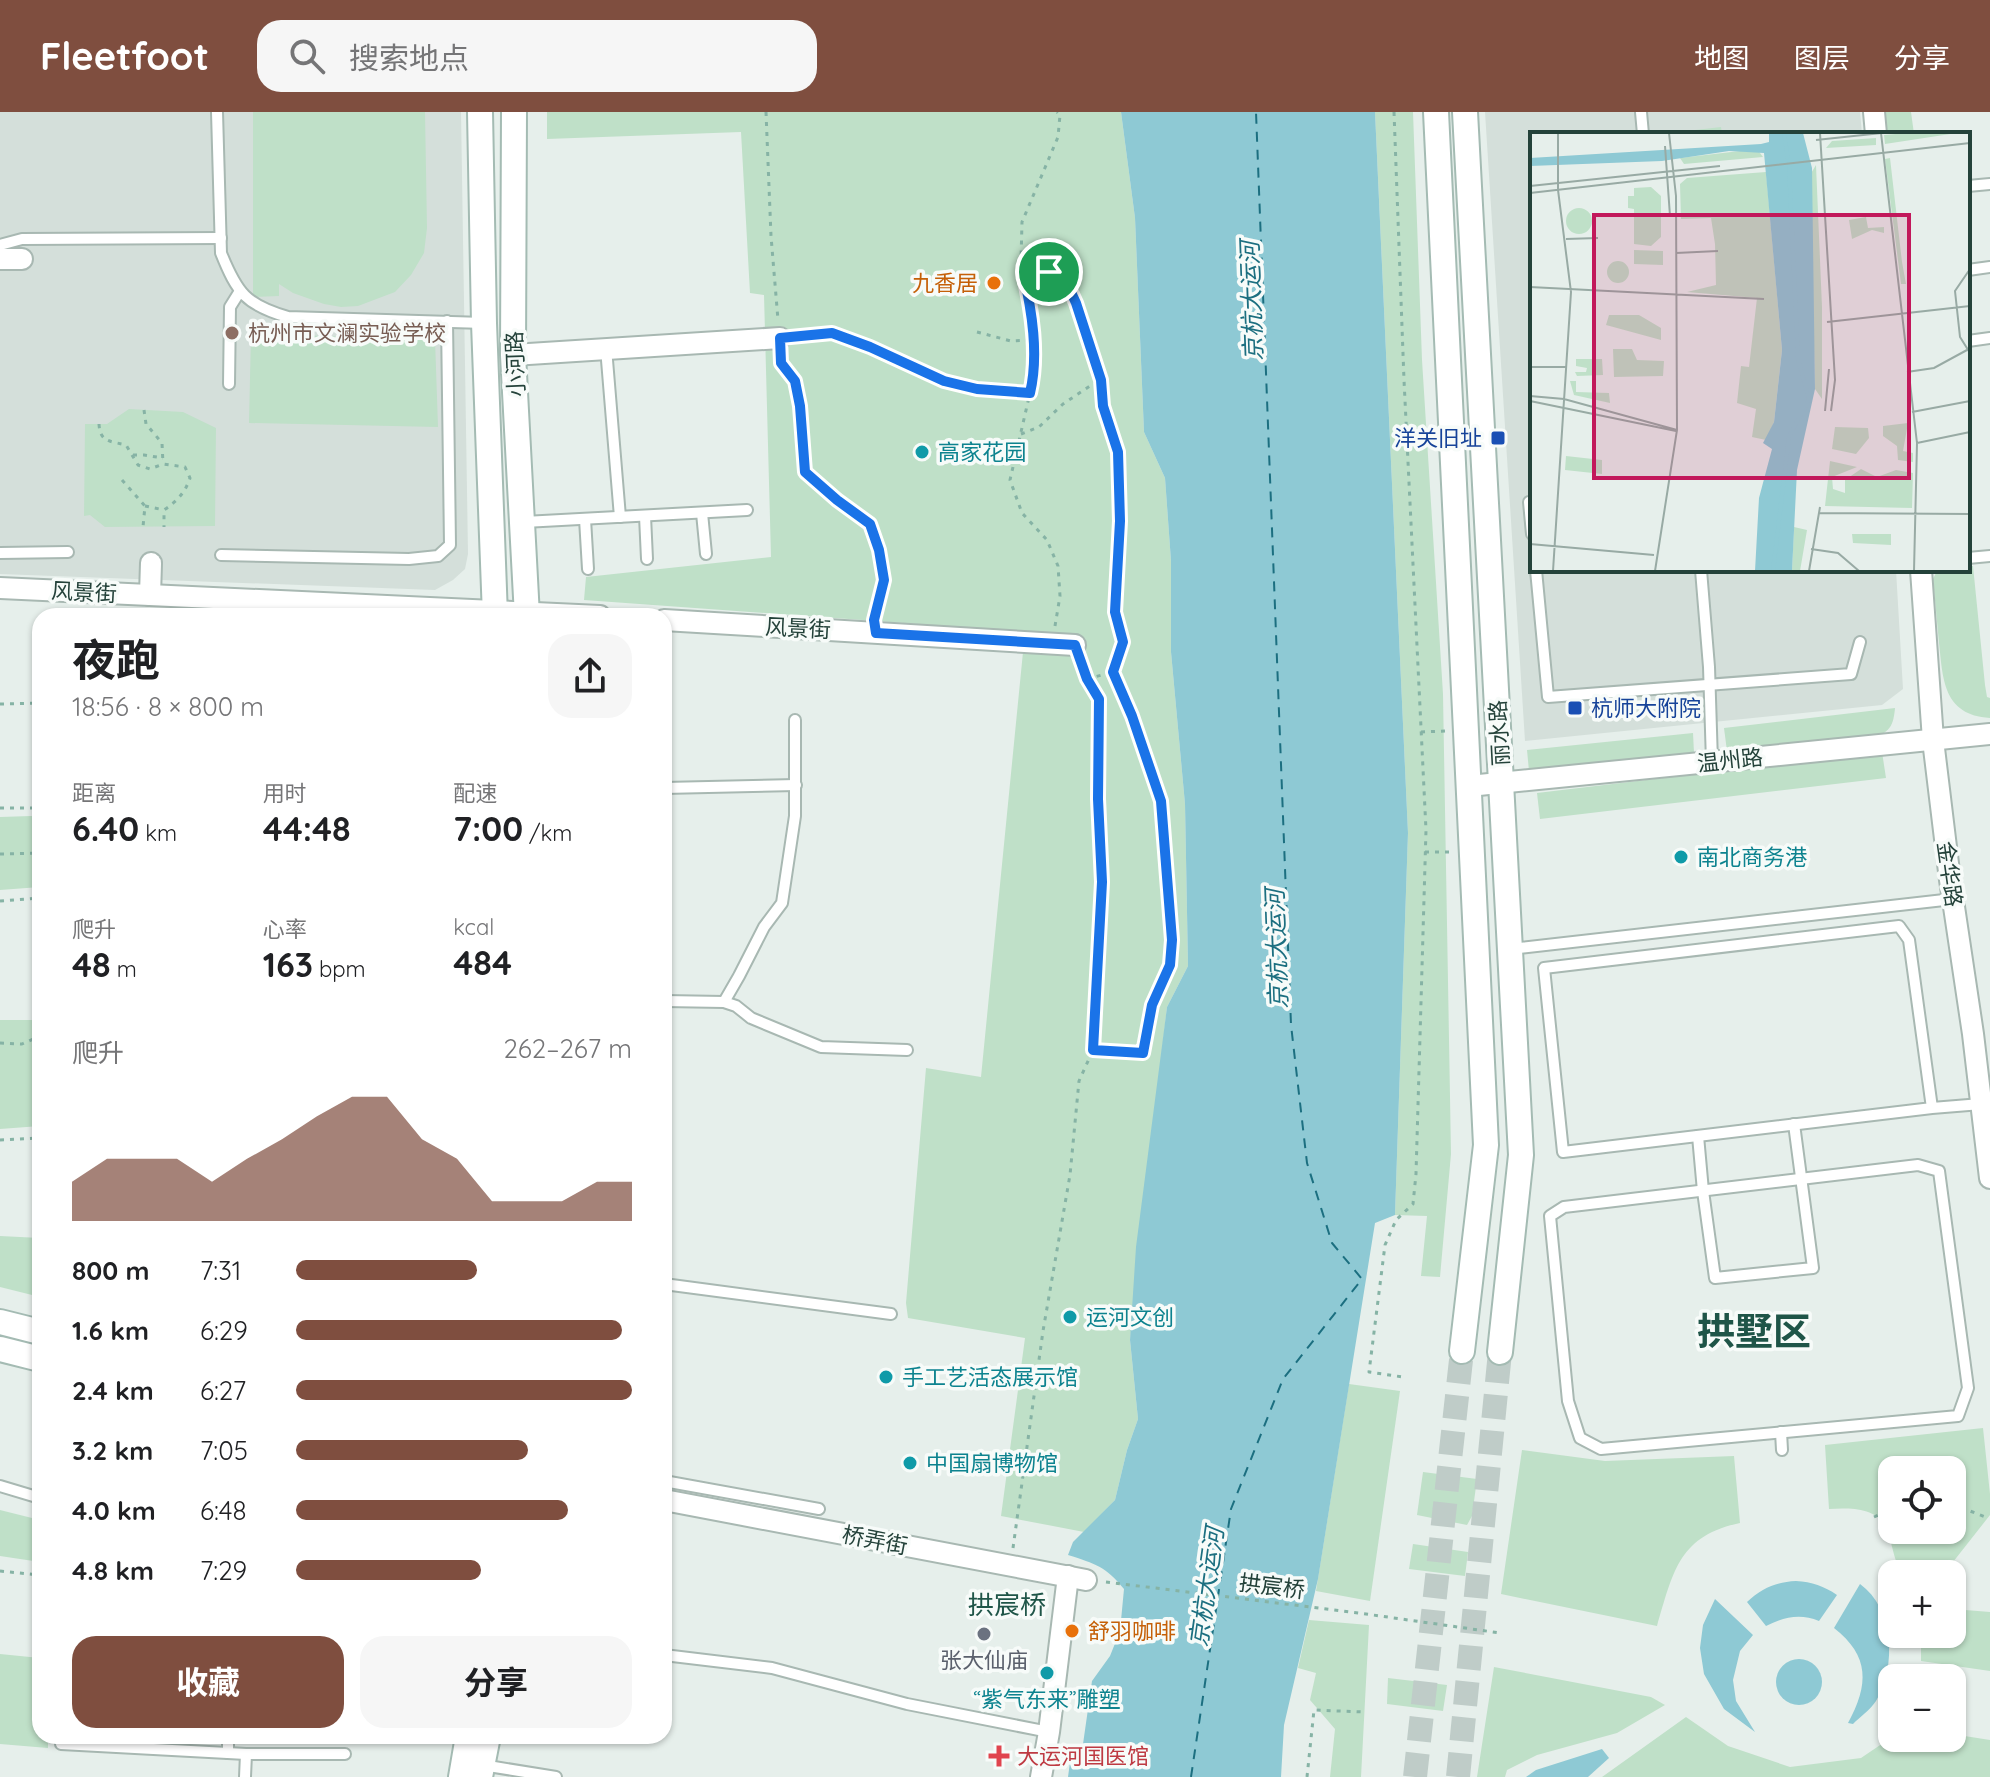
<!DOCTYPE html>
<html lang="zh">
<meta charset="utf-8">
<style>
:root{--surface:#fff;--page:#f6f6f6;--text:#202124;--muted:#757577;--accent:#7f4e3f}
body{margin:0;font-family:Quicksand,"Noto Sans SC",sans-serif;background:var(--page);color:var(--text);height:100vh;display:flex;flex-direction:column;font-size:30px;white-space:nowrap}
*{box-sizing:border-box;margin:0}
p{font-size:26px;color:var(--muted)}
.icon{flex:none;width:44px;height:44px;fill:none;stroke:currentColor;stroke-width:2;stroke-linecap:round;stroke-linejoin:round}
.map{position:relative;flex:1;overflow:hidden}
.sheet{position:absolute;left:32px;top:496px;width:640px;height:1136px;display:flex;flex-direction:column;background:var(--surface);border-radius:24px;box-shadow:0 2px 6px #0004}
.sheet>*{flex:none}
.controls{position:absolute;left:1878px;top:1344px;display:grid;gap:16px}
.controls a{display:grid;place-items:center;width:88px;height:88px;border-radius:16px;background:var(--surface);box-shadow:0 2px 6px #0004;font-size:40px}
.pin{position:absolute;display:grid;place-items:center;width:68px;height:68px;color:#fff;margin:-34px;border:4px solid #fff;border-radius:50%;box-shadow:0 2px 8px #0007}
.round{display:grid;place-items:center;flex:none;width:84px;height:84px;border-radius:24px;background:var(--page)}
.headline{display:flex;align-items:center;justify-content:space-between;height:136px;padding:0 40px}
h1{font-size:44px;font-weight:700;line-height:60px}
.stats{display:grid;grid-template-columns:repeat(3,1fr);gap:12px;height:136px;padding:8px 40px}
.stats div{display:grid;align-content:center}
.stats b{font-size:34px;font-weight:700}
.stats small{font-size:22px;font-weight:400}
.stats p{font-size:22px}
.chart{height:224px;padding:16px 40px}
.chart p{display:flex;justify-content:space-between}
.chart svg{width:100%;height:144px;margin-top:8px;fill:var(--accent);opacity:.7}
.primary-button{display:flex;gap:16px;margin-top:auto;padding:16px 40px}
.primary-button a{flex:1;height:92px;border-radius:24px;background:var(--accent);color:#fff;font-size:32px;font-weight:700;line-height:92px;text-align:center}
.primary-button a+a{background:var(--page);color:var(--text)}
ul{padding:0 40px;list-style:none;font-size:26px}
li{display:grid;grid-template-columns:128px 96px 1fr;align-items:center;height:60px}
li i{height:20px;border-radius:10px;background:var(--accent)}
header{display:flex;align-items:center;gap:48px;box-sizing:border-box;height:112px;padding:0 40px;background:var(--accent);color:#fff}
header strong{font-size:38px}
nav{display:flex;gap:44px;margin-inline-start:auto;font-size:28px}
.search{width:560px;height:72px;background:var(--page);display:flex;align-items:center;gap:20px;box-sizing:border-box;padding:0 28px;border-radius:24px;color:var(--muted);font-size:30px}
.map>svg:first-child{display:block}
.built{fill:#d4dfda}
.green{fill:#bfe0c8;fill-rule:evenodd}
.water{fill:#8ec9d4}
.lines{fill:none;stroke-linecap:round;stroke-linejoin:round}
.ferry{stroke:#1c6f80;stroke-width:2;stroke-dasharray:10 8;stroke-linecap:butt}
.secondary-tunnel{stroke:#bfccc8;stroke-width:24;stroke-dasharray:24 12;stroke-linecap:butt}
.lane-casing{stroke:#a8b8b2;stroke-width:14}
.street-casing{stroke:#a8b8b2;stroke-width:24}
.secondary-casing{stroke:#a4bbb3;stroke-width:28}
.path{stroke:#86b3a5;stroke-width:3;stroke-dasharray:4 6;stroke-linecap:butt}
.lane{stroke:#fff;stroke-width:10}
.street{stroke:#fff;stroke-width:20}
.secondary{stroke:#fff;stroke-width:24}
.route-casing{stroke:#fff;stroke-width:16}
.route{stroke:#1a73e8;stroke-width:10}
.food-dot{fill:#e8710a;stroke:#f7fbf9;stroke-width:3}
.education-dot{fill:#8d6e63;stroke:#f7fbf9;stroke-width:3}
.transit-dot{fill:#1a4fb4;stroke:#f7fbf9;stroke-width:3}
.culture-dot{fill:#0f9aa8;stroke:#f7fbf9;stroke-width:3}
.worship-dot{fill:#6b7280;stroke:#f7fbf9;stroke-width:3}
.health-dot{fill:#e0444e;stroke:#f7fbf9;stroke-width:3}
.labels{text-anchor:middle;dominant-baseline:central;stroke-width:7;stroke-linejoin:round;paint-order:stroke}
.food-label{font-size:22px;fill:#c56008;stroke:#f7fbf9;text-anchor:end}
.education-label{font-size:22px;fill:#785e54;stroke:#f7fbf9;text-anchor:start}
.street-label{font-size:22px;fill:#24423a;stroke:#f7fbf9}
.transit-label{font-size:22px;fill:#164399;stroke:#f7fbf9;text-anchor:end}
.culture-label{font-size:22px;fill:#0d838f;stroke:#f7fbf9;text-anchor:start}
.worship-label{font-size:22px;fill:#5b616d;stroke:#f7fbf9}
.health-label{font-size:22px;fill:#be3a42;stroke:#f7fbf9;text-anchor:start}
.water-label{font-size:24px;font-style:italic;fill:#1c6f80;stroke:#f7fbf9}
.quarter-label{font-size:26px;fill:#1f5548;stroke:#f7fbf9}
.town-label{font-size:38px;font-weight:bold;fill:#1f5548;stroke:#f7fbf9}
.inset-river{fill:none;stroke:#8ec9d4;stroke-width:4}
.inset-road{fill:none;stroke:#98aaa4;stroke-width:2}
.view{fill:#c2185b;fill-opacity:0.15;stroke:#c2185b;stroke-width:4}
.inset-edge{fill:none;stroke:#24423a;stroke-width:4}
</style>
<header>
<strong>Fleetfoot</strong>
<div class="search"><svg class="icon" aria-label="search" viewBox="0 0 24 24"><circle cx="10" cy="10" r="6"/><path d="M15 15l6 6"/></svg>搜索地点</div>
<nav><a>地图</a><a>图层</a><a>分享</a></nav>
</header>
<div class="map">
<svg width="1990" height="1665" viewBox="0 0 1990 1665">
<rect width="100%" height="100%" fill="#e6efeb"/>
<g class="built">
<polygon points="0,0 461,0 468,442 465,457 453,468 435,478 0,462"/>
<polygon points="1485,0 1860,0 1862,22 1532,22 1532,458 1896,458 1903,577 1882,593 1525,629"/>
</g>
<g class="green">
<polygon points="253,0 425,0 427,116 424,141 411,163 395,180 358,194 341,195 324,192 293,181 279,172 279,184 253,185"/>
<polygon points="547,0 1121,0 1135,106 1144,320 1165,366 1171,449 1171,540 1185,692 1188,854 1167,895 1130,1228 1138,1307 1127,1338 1115,1388 1084,1420 1001,1404 1025,1226 908,1206 906,1191 926,956 981,965 1023,540 1028,520 584,488 586,465 771,445 764,183 750,181 741,20 547,27"/>
<polygon points="1375,0 1413,0 1422,248 1443,582 1451,1042 1440,1165 1421,1164 1427,1104 1395,1103 1408,721"/>
<polygon points="1882,0 1911,0 1914,22 1884,22"/>
<polygon points="1721,15 1722,22 1661,22"/>
<polygon points="251,222 435,227 438,315 249,311"/>
<polygon points="129,297 183,300 216,316 215,414 105,415 90,403 84,404 85,312 107,312"/>
<path d="M1968 454H1973L1985 573 1987 585 1990 586V606C1943 603 1943 567 1939 531 1937 509 1935 488 1933 467L1937 459 1968 458Z"/>
<path d="M1895 596C1893 618 1888 620 1868 628L1727 639 1724 616Z"/>
<polygon points="1693,621 1694,641 1529,659 1527,638"/>
<polygon points="1882,640 1886,666 1540,707 1537,681"/>
<polygon points="31,704 40,705 40,775 0,778 0,705"/>
<polygon points="0,908 40,908 40,1014 0,1017"/>
<polygon points="0,1124 40,1126 40,1185 0,1175"/>
<polygon points="1349,1272 1400,1279 1370,1489 1316,1479"/>
<path d="M1983 1316 1990 1382V1403L1953 1450V1497L1990 1500V1559L1921 1549V1522H1952V1462H1916L1914 1456 1897 1452C1893 1441 1890 1423 1885 1413 1874 1395 1847 1396 1829 1397L1825 1333ZM1892 1358H1952V1418H1892Z"/>
<path d="M1522 1338 1605 1349 1734 1344 1740 1411C1678 1424 1673 1461 1657 1514L1501 1482Z"/>
<polygon points="1423,1360 1477,1367 1472,1404 1467,1413 1417,1403"/>
<polygon points="0,1398 40,1408 40,1450 0,1444"/>
<polygon points="1413,1432 1468,1440 1465,1464 1409,1457"/>
<polygon points="1309,1508 1369,1513 1361,1665 1330,1665 1335,1617 1310,1588 1316,1561 1298,1556"/>
<polygon points="0,1542 40,1546 40,1624 48,1624 48,1636 0,1632"/>
<polygon points="1494,1555 1651,1585 1665,1593 1617,1621 1537,1643 1507,1658 1505,1665 1477,1665"/>
<polygon points="1388,1566 1447,1573 1443,1599 1387,1592"/>
<polygon points="1686,1605 1728,1634 1790,1655 1861,1646 1892,1625 1952,1626 1952,1622 1990,1628 1990,1665 1602,1665"/>
</g>
<g class="water">
<path d="M1121 0H1375L1408 721 1395 1103 1375 1111 1318 1467 1284 1613 1281 1665H1068L1070 1650 1082 1639 1092 1569 1110 1544 1120 1519 1124 1477C1105 1454 1096 1452 1068 1443L1073 1430 1115 1388 1127 1338 1138 1307 1130 1228 1136 1135 1167 895 1188 854 1185 692 1171 540V449L1165 366 1144 320 1135 106Z"/>
<path d="M1796 1469C1812 1470 1824 1474 1837 1483L1819 1509C1800 1501 1784 1505 1766 1514L1747 1490C1762 1476 1776 1470 1796 1469Z"/>
<path d="M1860 1472C1894 1496 1897 1554 1876 1589 1870 1598 1860 1605 1853 1612L1848 1611C1869 1573 1870 1544 1834 1516Z"/>
<polygon points="1715,1487 1753,1523 1740,1539 1733,1568 1736,1589 1755,1620 1724,1597 1704,1562 1700,1536 1703,1513"/>
<circle cx="1799" cy="1570" r="23"/>
<polygon points="1602,1637 1609,1646 1588,1665 1526,1665 1536,1658"/>
</g>
<g class="lines">
<polyline class="ferry" points="1191,1665 1231,1397 1283,1267 1362,1167 1332,1131 1307,1051 1291,913 1256,0"/>
<g class="secondary-tunnel">
<polyline points="1415,1665 1462,1239"/>
<polyline points="1458,1665 1500,1240"/>
</g>
<defs>
<g id="lane">
<path d="M217 0 221 141C237 181 246 193 288 205L484 211"/>
<polyline points="1641,0 1643,22"/>
<polyline points="1968,74 1990,72"/>
<polyline points="0,133 22,127 221,126"/>
<polyline points="1968,158 1990,155"/>
<polyline points="1968,229 1990,226"/>
<polyline points="606,236 620,405"/>
<polyline points="229,272 230,195 240,179"/>
<polyline points="1532,390 1529,390 1532,422"/>
<polyline points="702,401 706,442"/>
<polyline points="645,404 647,447"/>
<polyline points="585,407 588,457"/>
<polyline points="524,410 747,398"/>
<polyline points="0,441 68,440"/>
<polyline points="221,443 409,447 438,444 450,433 447,209"/>
<polyline points="1968,446 1990,444"/>
<polyline points="1536,458 1548,585 1851,562 1860,530"/>
<polyline points="1701,458 1709,555 1712,650"/>
<polyline points="664,676 796,673"/>
<polyline points="1510,837 1953,787"/>
<polyline points="664,889 724,890 736,894 751,906 821,935 907,938"/>
<polyline points="724,890 739,864 764,815 782,791 795,704 795,608"/>
<polyline points="1932,996 1909,828 1899,814 1544,856 1563,1040 1932,996 1981,992"/>
<polyline points="1698,1024 1703,1079 1715,1166 1813,1156 1794,1012"/>
<polygon points="1918,1053 1939,1059 1968,1276 1958,1304 1601,1337 1580,1326 1568,1289 1550,1104 1564,1095"/>
<polyline points="664,1172 891,1202"/>
<polyline points="1781,1320 1782,1338"/>
<polyline points="664,1369 819,1397"/>
<polyline points="0,1374 40,1386"/>
<polyline points="664,1543 772,1556 907,1592 1049,1620"/>
<polyline points="61,1624 61,1632 246,1642 345,1642"/>
<polyline points="228,1624 228,1641"/>
<polyline points="482,1653 556,1665"/>
<polyline points="245,1665 246,1642"/>
</g>
<g id="street">
<polyline points="1874,0 1876,22"/>
<polyline points="0,147 22,147"/>
<polyline points="513,243 780,226"/>
<polyline points="1921,458 1933,628 1950,768 1973,922 1990,1066"/>
<polyline points="0,476 600,504"/>
<polyline points="150,483 151,451"/>
<polyline points="664,508 1075,533"/>
<polyline points="1469,674 1990,622"/>
<polyline points="664,1388 1086,1468"/>
<polyline points="1041,1665 1049,1620 1068,1464"/>
</g>
<g id="secondary">
<polyline points="480,0 484,211 495,504"/>
<polyline points="514,0 513,243 527,504"/>
<polyline points="1436,0 1486,1033 1462,1239"/>
<polyline points="1465,0 1521,1043 1500,1240"/>
<polyline points="0,1210 40,1220"/>
<polyline points="0,1237 40,1247"/>
<polyline points="461,1665 468,1624"/>
<polyline points="480,1665 488,1624"/>
</g>
</defs>
<use href="#lane" class="lane-casing"/>
<use href="#street" class="street-casing"/>
<use href="#secondary" class="secondary-casing"/>
<g class="path">
<polyline points="766,0 771,124 778,208"/>
<polyline points="1394,0 1404,268 1426,718 1416,1062 1413,1092 1396,1108 1385,1133 1369,1260 1403,1265"/>
<polyline points="1023,160 1049,160 1064,165 1076,191 1101,268 1103,294 1118,340 1120,409 1115,500 1123,530 1113,560 1132,604 1161,689 1172,828 1170,853 1152,893 1143,941 1093,938"/>
<polyline points="977,220 1011,229 1032,228"/>
<polyline points="800,224 832,221 870,235 944,269 977,277 1029,281"/>
<path d="M781 243C781 256 791 260 795 271 805 295 803 333 805 360L837 388 870 412 879 438 884 468 876 500"/>
<polyline points="144,298 146,312 162,331 163,352"/>
<path d="M99 312C100 331 111 329 126 333L138 353 150 357 163 352 185 355 190 366C185 381 177 389 164 398V415"/>
<polyline points="1021,322 1039,315 1063,292 1099,268"/>
<polyline points="133,343 144,343 163,346"/>
<polyline points="122,368 145,394 143,415"/>
<polyline points="145,394 164,398"/>
<polyline points="1055,514 1060,484 1058,454 1047,428 1022,401 1010,368 1035,259 1028,180 1021,149 1022,110 1058,25 1060,3 1057,0"/>
<polyline points="1087,567 1113,560"/>
<polyline points="0,592 40,591"/>
<polyline points="1421,620 1445,619"/>
<polyline points="0,696 40,696"/>
<polyline points="1425,740 1449,740"/>
<polyline points="0,742 40,741"/>
<polyline points="0,789 40,786"/>
<polyline points="0,931 22,932 40,924"/>
<polyline points="0,1028 40,1026"/>
<polyline points="1952,1392 1988,1406"/>
<polyline points="1874,1405 1892,1397"/>
<polyline points="1013,1436 1043,1219 1070,1063 1079,969 1093,938 1102,770 1098,687 1099,587 1087,567 1082,552"/>
<polyline points="0,1459 40,1463"/>
<polyline points="1106,1470 1359,1501 1500,1521"/>
<polyline points="1307,1665 1314,1598 1364,1600"/>
</g>
<use href="#lane" class="lane"/>
<use href="#street" class="street"/>
<use href="#secondary" class="secondary"/>
</g>
<g class="lines">
<defs>
<path id="route" d="M1023 160H1049L1064 165 1076 191 1101 268 1103 294 1118 340 1120 409 1115 500 1123 530 1113 560 1132 604 1161 689 1172 828 1170 853 1152 893 1143 941 1093 938 1102 770 1098 687 1099 587 1087 567 1075 533 876 521 874 508 884 468 879 438 870 412 837 388 805 360 800 294 795 269 781 251 780 226 832 221 870 235 944 269 977 277 1030 281C1039 243 1032 199 1023 160Z"/>
</defs>
<use href="#route" class="route-casing"/>
<use href="#route" class="route"/>
</g>
<g class="food-dot">
<circle cx="994" cy="171" r="8"/>
<circle cx="1072" cy="1519" r="8"/>
</g>
<circle class="education-dot" cx="232" cy="221" r="8"/>
<g class="transit-dot">
<rect x="1490" y="318" width="16" height="16" rx="4"/>
<rect x="1567" y="588" width="16" height="16" rx="4"/>
</g>
<g class="culture-dot">
<circle cx="922" cy="340" r="8"/>
<circle cx="1681" cy="745" r="8"/>
<circle cx="1070" cy="1205" r="8"/>
<circle cx="886" cy="1265" r="8"/>
<circle cx="910" cy="1351" r="8"/>
<circle cx="1047" cy="1561" r="8"/>
</g>
<circle class="worship-dot" cx="984" cy="1522" r="8"/>
<path class="health-dot" d="M995 1632h8v8h8v8h-8v8h-8v-8h-8v-8h8z"/>
<g class="labels">
<g class="food-label">
<text x="978" y="171">九香居</text>
<text x="1088" y="1519" text-anchor="start">舒羽咖啡</text>
</g>
<g class="education-label">
<text x="248" y="221">杭州市文澜实验学校</text>
</g>
<g class="street-label">
<text transform="translate(515 252) rotate(-92)">小河路</text>
<text transform="translate(84 480) rotate(3)">风景街</text>
<text transform="translate(798 516) rotate(3)">风景街</text>
<text transform="translate(1499 621) rotate(-93)">丽水路</text>
<text transform="translate(1730 648) rotate(-6)">温州路</text>
<text transform="translate(1950 762) rotate(82)">金华路</text>
<text transform="translate(875 1428) rotate(11)">桥弄街</text>
<text transform="translate(1272 1474) rotate(7)">拱宸桥</text>
</g>
<g class="transit-label">
<text x="1482" y="326">洋关旧址</text>
<text x="1591" y="596" text-anchor="start">杭师大附院</text>
</g>
<g class="culture-label">
<text x="938" y="340">高家花园</text>
<text x="1697" y="745">南北商务港</text>
<text x="1086" y="1205">运河文创</text>
<text x="902" y="1265">手工艺活态展示馆</text>
<text x="926" y="1351">中国扇博物馆</text>
<text x="1047" y="1587" text-anchor="middle">“紫气东来”雕塑</text>
</g>
<g class="worship-label">
<text x="984" y="1548">张大仙庙</text>
</g>
<g class="health-label">
<text x="1017" y="1644">大运河国医馆</text>
</g>
<g class="water-label">
<text transform="translate(1251 189) rotate(-92)">京杭大运河</text>
<text transform="translate(1276 837) rotate(-92)">京杭大运河</text>
<text transform="translate(1206 1475) rotate(-82)">京杭大运河</text>
</g>
<g class="quarter-label">
<text x="1007" y="1492">拱宸桥</text>
</g>
<g class="town-label">
<text x="1754" y="1219">拱墅区</text>
</g>
</g>
<g transform="translate(1530 20)">
<rect width="440" height="440" fill="#e6efeb"/>
<path d="M427 1 355 12 354 3 377 1ZM346 6V13L296 16 302 9ZM227 17 233 25 154 32 150 26ZM360 26 372 130 376 152H371L355 27ZM286 33 292 175V267L285 257 280 43ZM236 40 252 218 244 290 236 308 222 305 226 277 207 271 211 234 219 235 227 166 157 160 186 153 185 112 181 86 151 87 150 52 157 46ZM121 55 131 64V105L121 114 104 112V77L98 76V64H104V56ZM36 89a13 13 0 1 1 26 0a13 13 0 1 1-26 0ZM336 85 338 96 354 95V101L342 98 322 107 319 88ZM104 118 133 119V133L104 132ZM77 140a11 11 0 1 1 22 0a11 11 0 1 1-22 0ZM79 183H109L131 196V208L76 193ZM83 217H102L107 228 134 229 133 244 84 245ZM46 227H72L73 243 47 244 45 240H56L57 236 46 234ZM40 249H46V260L79 261 80 271 44 263ZM378 291 373 319 383 321V330L368 328 367 314 353 304V294ZM305 295 338 296 339 306 326 322 302 317ZM36 324 72 328V342L35 338ZM300 329 327 335 302 345 303 357 315 361V348L331 337 347 345 366 338 383 341 382 376 295 374ZM264 395 277 398 270 439H262ZM322 402H361V413L323 411Z" fill="#bfe0c8"/>
<path d="M239 1H273L282 36 285 257 267 338 262 439H225L229 366 242 317 233 311 244 290 252 218 234 21 199 19 132 29 0 34V26L231 12 239 10Z" fill="#8ec9d4"/>
<path class="inset-river" d="M254 1 258 27M243 439 259 304 279 268 268 227 259 34"/>
<path class="inset-road" d="M290 1 305 248 301 279M351 1 387 311 384 439M286 8 352 1M135 14 140 84M0 54 190 34M0 61 440 11M36 107 68 106M146 121 188 119M440 137 425 159 430 205 440 221M0 155 234 167M297 190 440 174M0 235H36M377 240 404 236 437 218M0 264 34 267 147 298M0 269 146 299M295 279 299 237M382 280 440 269M387 311 440 300M289 381 440 382M0 412 124 423M281 417 308 421 329 439M23 439 41 160 28 58V1M125 439 147 298 146 64 139 1M279 439 290 375"/>
<path class="view" d="M64 83H379V346H64Z"/>
<rect width="440" height="440" class="inset-edge"/>
</g>
</svg>
<div class="controls">
<a><svg class="icon" aria-label="locate" viewBox="0 0 24 24"><circle cx="12" cy="12" r="6"/><path d="M12 2v4M12 18v4M2 12h4M18 12h4"/></svg></a>
<a>+</a>
<a>−</a>
</div>
<div class="pin" style="left:1049px;top:160px;background:#1e9e55"><svg class="icon" aria-label="arrive" viewBox="0 0 24 24"><path d="M6 21V4h12l-3 4 3 4H6"/></svg></div>
<section class="sheet">
<div class="headline"><div><h1>夜跑</h1><p>18:56 · 8 × 800 m</p></div><a class="round"><svg class="icon" aria-label="share" viewBox="0 0 24 24"><path d="M12 15V3M7 8l5-5 5 5M5 13v7h14v-7"/></svg></a></div>
<div class="stats">
<div><p>距离</p><b>6.40<small> km</small></b></div>
<div><p>用时</p><b>44:48</b></div>
<div><p>配速</p><b>7:00<small> /km</small></b></div>
</div>
<div class="stats">
<div><p>爬升</p><b>48<small> m</small></b></div>
<div><p>心率</p><b>163<small> bpm</small></b></div>
<div><p>kcal</p><b>484</b></div>
</div>
<div class="chart"><p><span>爬升</span>262–267 m</p>
<svg viewBox="0 0 160 44" preserveAspectRatio="none"><path d="M0 44V32L10 25L20 25L30 25L40 32L50 25L60 19L70 12L80 6L90 6L100 19L110 25L120 38L130 38L140 38L150 32L160 32V44z"/></svg>
</div>
<ul>
<li><b>800 m</b>7:31<i style="width:54%"></i></li>
<li><b>1.6 km</b>6:29<i style="width:97%"></i></li>
<li><b>2.4 km</b>6:27<i style="width:100%"></i></li>
<li><b>3.2 km</b>7:05<i style="width:69%"></i></li>
<li><b>4.0 km</b>6:48<i style="width:81%"></i></li>
<li><b>4.8 km</b>7:29<i style="width:55%"></i></li>
</ul>
<div class="primary-button"><a>收藏</a><a>分享</a></div>
</section>
</div>
